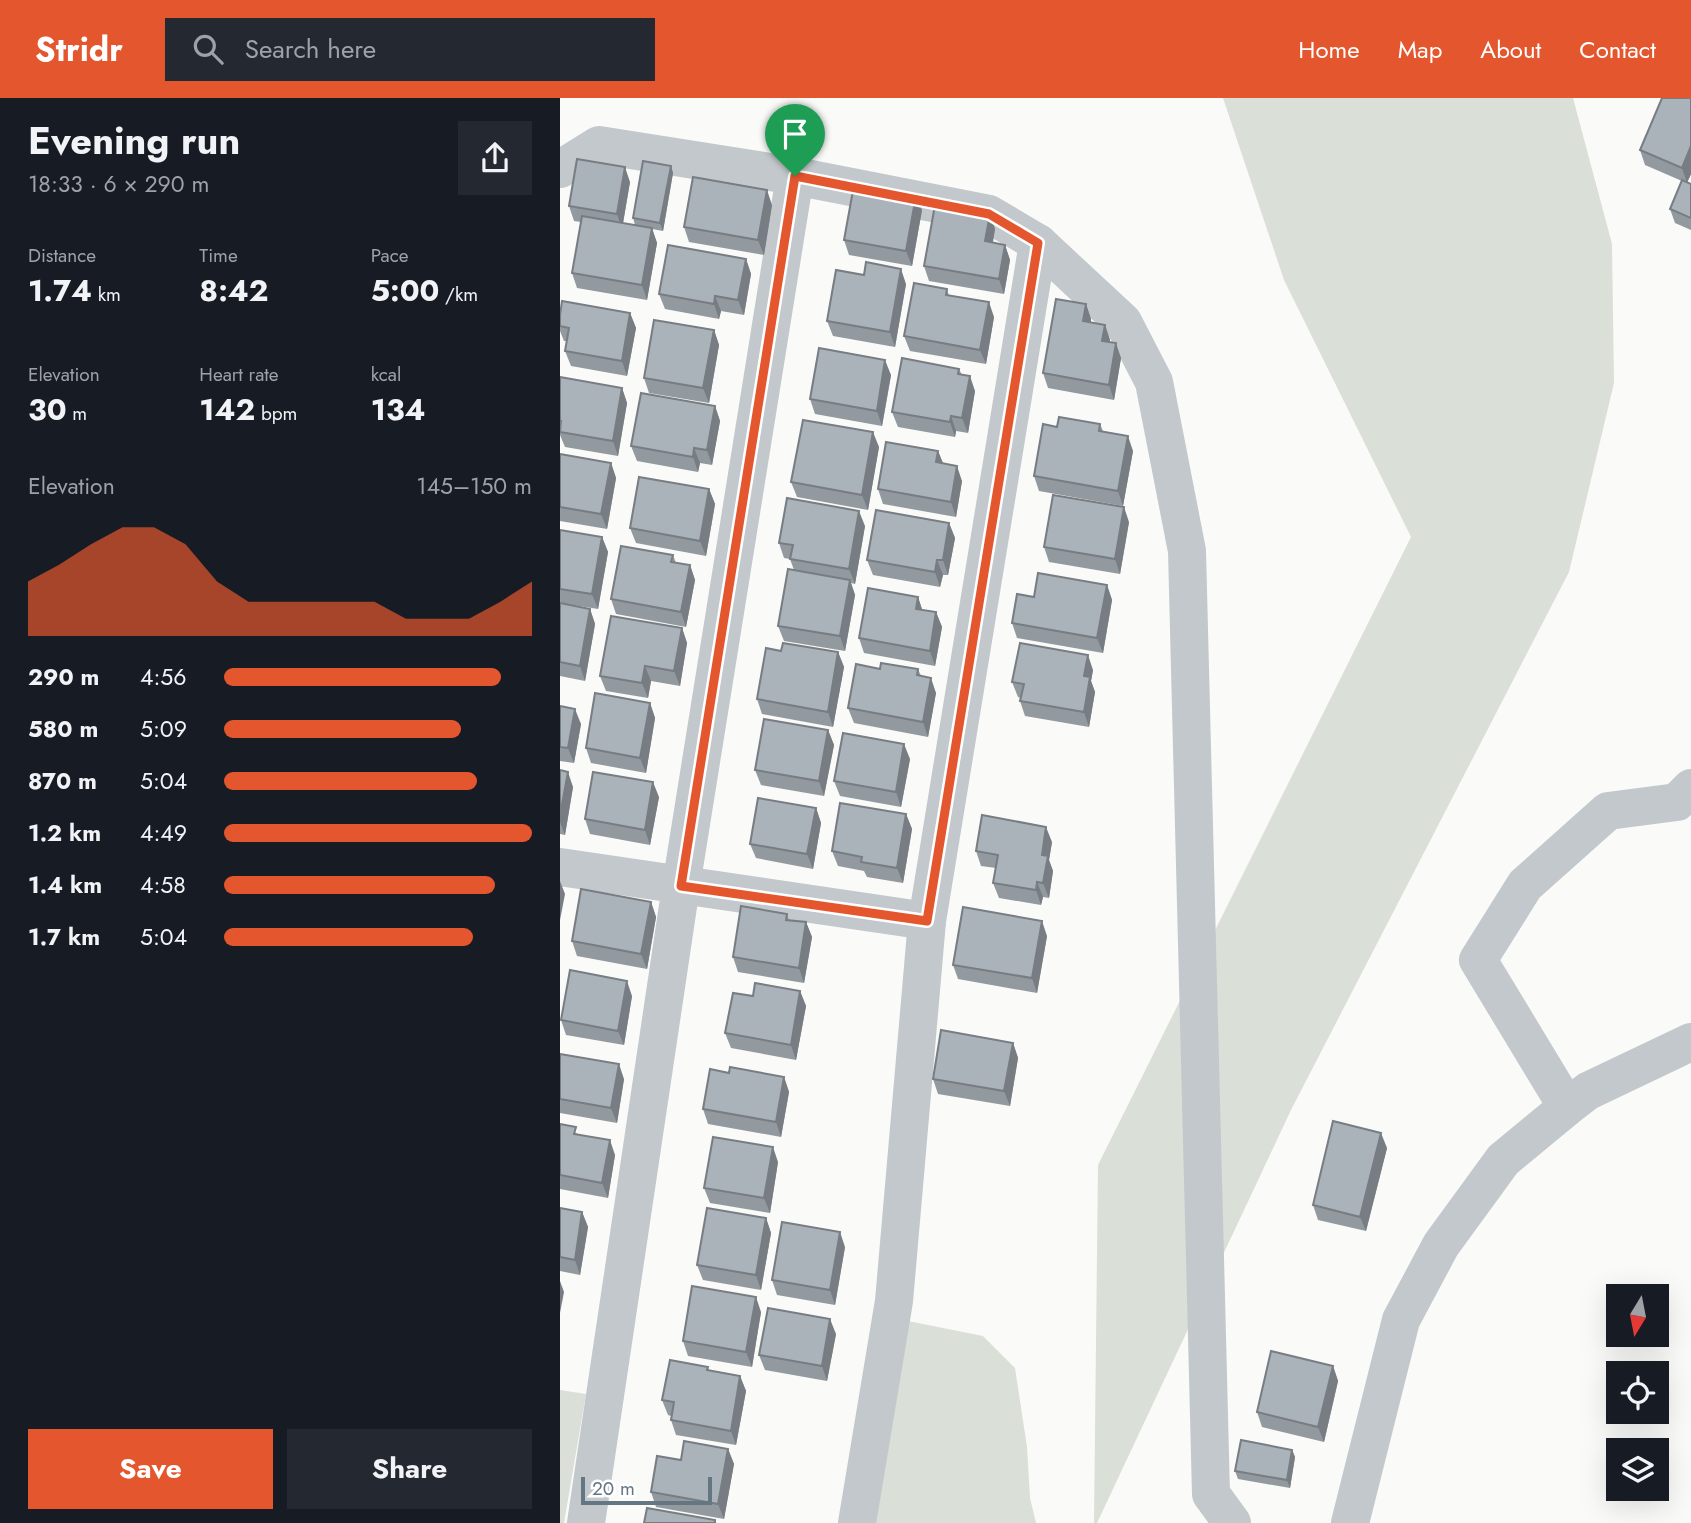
<!DOCTYPE html>
<meta charset="utf-8">
<style>
:root{--surface:#171b24;--page:#242831;--text:#f1f3f6;--muted:#9ea1a6;--accent:#e4572e}
body{margin:0;font-family:Jost,sans-serif;background:var(--page);color:var(--text);height:100vh;display:flex;flex-direction:column;font-size:26px;white-space:nowrap}
*{box-sizing:border-box;margin:0}
p{font-size:23px;color:var(--muted)}
.icon{flex:none;width:38px;height:38px;fill:none;stroke:currentColor;stroke-width:2;stroke-linecap:round;stroke-linejoin:round}
.map{position:relative;flex:1;overflow:hidden}
.drawer{display:flex;flex-direction:column;background:var(--surface);width:560px}
.drawer>*{flex:none}
.needle{width:46px;rotate:190deg}
.tools{position:absolute;left:1046px;top:1186px;display:grid;gap:14px}
.tools a{display:grid;place-items:center;width:63px;height:63px;border-radius:0px;background:var(--surface);box-shadow:0 7px 28px #0002;font-size:35px}
.scale{position:absolute;left:21px;bottom:18px;width:131px;box-sizing:border-box;padding-left:7px;border:4px solid #657683;border-top:0;font-size:19px;line-height:24px;white-space:nowrap;color:#657683;-webkit-text-stroke:5px #fff;paint-order:stroke}
.pin{position:absolute;display:grid;place-items:center;width:60px;height:60px;color:#fff;margin:-72px -30px;border-radius:50% 50% 50% 0;rotate:-45deg;box-shadow:0 0 7px #0007}
.pin .icon{rotate:45deg}
.round{display:grid;place-items:center;flex:none;width:74px;height:74px;border-radius:0px;background:var(--page)}
.summary{display:flex;align-items:center;justify-content:space-between;height:119px;padding:0 28px}
h1{font-size:38px;font-weight:700;line-height:52px}
.figures{display:grid;grid-template-columns:repeat(3,1fr);gap:10px;height:119px;padding:7px 28px}
.figures div{display:grid;align-content:center}
.figures b{font-size:30px;font-weight:700}
.figures small{font-size:19px;font-weight:400}
.figures p{font-size:19px}
.chart{height:196px;padding:14px 28px}
.chart p{display:flex;justify-content:space-between}
.chart svg{width:100%;height:126px;margin-top:7px;fill:var(--accent);opacity:.7}
.action{display:flex;gap:14px;margin-top:auto;padding:14px 28px}
.action a{flex:1;height:80px;border-radius:0px;background:var(--accent);color:#fff;font-size:28px;font-weight:700;line-height:80px;text-align:center}
.action a+a{background:var(--page);color:var(--text)}
ul{padding:0 28px;list-style:none;font-size:23px}
li{display:grid;grid-template-columns:112px 84px 1fr;align-items:center;height:52px}
li i{height:18px;border-radius:9px;background:var(--accent)}
header{display:flex;align-items:center;gap:42px;box-sizing:border-box;height:98px;padding:0 35px;background:var(--accent);color:#fff}
header strong{font-size:33px}
nav{display:flex;gap:38px;margin-inline-start:auto;font-size:24px}
.search{width:490px;height:63px;background:var(--page);display:flex;align-items:center;gap:18px;box-sizing:border-box;padding:0 24px;border-radius:0px;color:var(--muted);font-size:26px}
main{display:flex;flex:1;min-height:0}
.map>svg:first-child{display:block}
.green{fill:#dadfd7}
.lines{fill:none;stroke-linecap:round;stroke-linejoin:round}
.minor{stroke:#c3c8cc;stroke-width:38}
.wall{fill:#929a9f}
.shaded-wall{fill:#777d82}
.building{fill:#aab3b9;stroke:#777d82;stroke-width:2}
.route-casing{stroke:#fff;stroke-width:14}
.route{stroke:#e4572e;stroke-width:9}
</style>
<header>
<strong>Stridr</strong>
<div class="search"><svg class="icon" aria-label="search" viewBox="0 0 24 24"><circle cx="10" cy="10" r="6"/><path d="M15 15l6 6"/></svg>Search here</div>
<nav><a>Home</a><a>Map</a><a>About</a><a>Contact</a></nav>
</header>
<main>
<section class="drawer">
<div class="summary"><div><h1>Evening run</h1><p>18:33 · 6 × 290 m</p></div><a class="round"><svg class="icon" aria-label="share" viewBox="0 0 24 24"><path d="M12 15V3M7 8l5-5 5 5M5 13v7h14v-7"/></svg></a></div>
<div class="figures">
<div><p>Distance</p><b>1.74<small> km</small></b></div>
<div><p>Time</p><b>8:42</b></div>
<div><p>Pace</p><b>5:00<small> /km</small></b></div>
</div>
<div class="figures">
<div><p>Elevation</p><b>30<small> m</small></b></div>
<div><p>Heart rate</p><b>142<small> bpm</small></b></div>
<div><p>kcal</p><b>134</b></div>
</div>
<div class="chart"><p><span>Elevation</span>145–150 m</p>
<svg viewBox="0 0 160 44" preserveAspectRatio="none"><path d="M0 44V25L10 19L20 12L30 6L40 6L50 12L60 25L70 32L80 32L90 32L100 32L110 32L120 38L130 38L140 38L150 32L160 25V44z"/></svg>
</div>
<ul>
<li><b>290 m</b>4:56<i style="width:90%"></i></li>
<li><b>580 m</b>5:09<i style="width:77%"></i></li>
<li><b>870 m</b>5:04<i style="width:82%"></i></li>
<li><b>1.2 km</b>4:49<i style="width:100%"></i></li>
<li><b>1.4 km</b>4:58<i style="width:88%"></i></li>
<li><b>1.7 km</b>5:04<i style="width:81%"></i></li>
</ul>
<div class="action"><a>Save</a><a>Share</a></div>
</section>
<div class="map">
<svg width="1131" height="1425" viewBox="0 0 1131 1425">
<rect width="100%" height="100%" fill="#fafaf8"/>
<g class="green">
<polygon points="663,0 1013,0 1052,146 1054,285 1009,474 731,1012 537,1425 534,1425 538,1067 851,439 724,182"/>
<polygon points="348,1223 423,1238 455,1270 467,1349 470,1400 476,1425 315,1425"/>
<polygon points="0,1292 26,1296 4,1425 0,1425"/>
</g>
<g class="lines">
<g class="minor">
<polyline points="0,71 39,47 235,78 429,116 478,145 563,224 594,284 627,453 651,1396 672,1425"/>
<polyline points="0,769 367,823"/>
<polyline points="1007,1009 918,862 965,787 1048,713 1117,704 1131,690"/>
<polyline points="26,1425 121,788 235,78"/>
<polyline points="297,1425 334,1203 367,823 478,145"/>
<polyline points="790,1425 841,1222 881,1147 943,1062 1007,1009 1028,993 1131,944"/>
</g>
</g>
<g class="wall">
<polygon points="1131,0 1131,76 1127,84 1131,86 1131,132 1115,125 1110,111 1122,83 1085,67 1080,52"/>
<polygon points="111,68 113,75 103,133 92,131 97,145 87,202 17,190 12,175 21,124 14,123 9,108 70,84 63,125 75,127 73,120"/>
<polygon points="212,107 204,157 129,144 124,129"/>
<polygon points="362,112 352,168 289,157 284,142"/>
<polygon points="430,116 435,131 433,145 445,147 450,162 444,196 369,183 364,168"/>
<polygon points="186,161 191,176 184,217 161,213 159,221 105,211 99,196"/>
<polygon points="346,186 335,249 273,238 267,223"/>
<polygon points="387,191 389,198 434,219 426,266 350,253 344,238"/>
<polygon points="526,206 531,221 531,225 545,227 550,242 550,244 561,260 554,302 488,290 483,275"/>
<polygon points="70,215 76,230 67,278 11,268 5,253 7,243 4,243 0,233 0,217"/>
<polygon points="154,232 159,247 149,305 89,295 84,280"/>
<polygon points="399,271 402,277 415,293 408,335 396,333 395,339 338,329 332,314"/>
<polygon points="331,277 322,328 255,316 250,301"/>
<polygon points="0,279 62,290 67,305 58,358 5,349 0,337"/>
<polygon points="155,308 160,323 152,367 140,365 138,374 77,363 71,348"/>
<polygon points="540,326 543,333 573,353 563,408 479,393 474,378 497,329"/>
<polygon points="319,349 308,412 237,399 231,384"/>
<polygon points="378,353 383,365 402,383 396,419 323,406 318,391"/>
<polygon points="0,356 51,365 56,380 47,431 0,423"/>
<polygon points="149,391 155,406 146,458 76,445 70,430"/>
<polygon points="569,424 560,476 489,464 484,449"/>
<polygon points="389,425 395,440 388,477 383,477 380,489 313,477 307,462"/>
<polygon points="305,428 295,486 291,485 295,497 285,553 224,543 218,528 234,472 230,461 224,460 219,445"/>
<polygon points="0,432 42,439 48,454 38,511 0,505"/>
<polygon points="113,457 116,465 130,467 135,482 126,529 56,516 51,501"/>
<polygon points="547,487 552,502 543,555 457,540 452,525 474,499"/>
<polygon points="358,499 362,512 376,514 382,529 375,568 304,555 299,540"/>
<polygon points="0,505 30,511 35,526 25,583 0,578"/>
<polygon points="122,530 127,545 120,588 91,583 88,600 46,593 40,578"/>
<polygon points="278,554 284,569 273,629 202,616 197,601"/>
<polygon points="320,571 358,571 361,578 376,595 368,639 294,625 288,610"/>
<polygon points="533,572 531,583 535,594 529,629 465,618 460,603 461,600 458,599 452,584"/>
<polygon points="90,605 95,620 86,675 31,665 26,650"/>
<polygon points="0,608 21,626 14,665 0,663"/>
<polygon points="268,632 274,647 264,698 201,687 195,672"/>
<polygon points="350,661 341,709 280,698 274,683"/>
<polygon points="0,672 13,689 5,737 0,736"/>
<polygon points="99,699 90,747 30,736 25,721"/>
<polygon points="256,710 261,725 253,771 196,760 190,746"/>
<polygon points="346,716 352,731 343,785 307,779 304,773 278,768 272,753"/>
<polygon points="492,744 489,762 493,773 489,800 483,799 481,807 439,800 433,785 436,770 421,768 416,753"/>
<polygon points="91,804 96,819 87,871 17,858 12,843"/>
<polygon points="227,816 229,822 246,824 252,839 244,885 178,874 173,859"/>
<polygon points="487,838 477,895 398,881 393,867"/>
<polygon points="240,893 246,908 236,962 171,950 165,935 193,898"/>
<polygon points="72,898 64,947 6,937 1,922"/>
<polygon points="453,945 458,960 450,1008 378,996 373,981"/>
<polygon points="0,956 64,981 57,1025 0,1015"/>
<polygon points="169,975 224,979 229,994 221,1039 148,1026 143,1011"/>
<polygon points="0,1026 55,1057 48,1100 0,1091"/>
<polygon points="827,1050 806,1133 758,1122 753,1107"/>
<polygon points="218,1064 210,1115 150,1105 144,1090"/>
<polygon points="0,1110 22,1114 28,1129 20,1177 0,1173"/>
<polygon points="206,1120 211,1135 201,1192 143,1182 137,1167"/>
<polygon points="285,1149 275,1207 217,1197 212,1182"/>
<polygon points="201,1214 192,1269 128,1258 123,1243"/>
<polygon points="276,1236 267,1283 205,1272 199,1257"/>
<polygon points="773,1268 778,1283 764,1344 702,1329 697,1314"/>
<polygon points="148,1269 149,1273 180,1278 186,1293 176,1347 116,1337 111,1322 111,1318 108,1317 102,1302"/>
<polygon points="168,1351 174,1366 164,1421 96,1409 91,1394 121,1362"/>
<polygon points="732,1352 735,1359 730,1390 678,1381 675,1373"/>
</g>
<g class="shaded-wall">
<polygon points="1131,48 1131,76 1127,85 1122,70"/>
<polygon points="111,68 113,75 103,133 100,125"/>
<polygon points="65,69 70,84 62,131 57,116"/>
<polygon points="207,92 212,107 204,157 198,142"/>
<polygon points="356,98 362,112 352,168 346,153"/>
<polygon points="430,116 435,131 430,158 425,143"/>
<polygon points="92,130 97,145 87,202 82,187"/>
<polygon points="445,147 450,162 444,196 439,181"/>
<polygon points="186,161 191,176 184,217 178,202"/>
<polygon points="341,171 346,186 335,249 330,234"/>
<polygon points="155,198 161,213 159,221 154,206"/>
<polygon points="429,204 434,219 426,266 420,252"/>
<polygon points="526,206 531,221 528,238 523,223"/>
<polygon points="70,215 76,230 67,278 62,263"/>
<polygon points="545,227 550,242 547,258 542,243"/>
<polygon points="154,232 159,247 149,305 143,290"/>
<polygon points="556,245 561,260 554,302 549,287"/>
<polygon points="325,262 331,277 322,328 317,313"/>
<polygon points="410,278 415,293 408,335 402,320"/>
<polygon points="62,290 67,305 58,358 53,343"/>
<polygon points="155,308 160,323 152,367 147,352"/>
<polygon points="391,318 396,333 395,339 390,324"/>
<polygon points="313,334 319,349 308,412 302,397"/>
<polygon points="568,338 573,353 563,408 558,393"/>
<polygon points="134,350 140,365 138,374 133,359"/>
<polygon points="378,353 384,368 376,364"/>
<polygon points="51,365 56,380 47,431 41,416"/>
<polygon points="397,368 402,383 396,419 391,404"/>
<polygon points="149,391 155,406 146,458 140,443"/>
<polygon points="564,409 569,424 560,476 555,461"/>
<polygon points="299,413 305,428 295,486 289,471"/>
<polygon points="389,425 395,440 388,477 383,462"/>
<polygon points="42,439 48,454 38,511 32,496"/>
<polygon points="377,462 383,477 380,489 375,474"/>
<polygon points="130,467 135,482 126,529 121,514"/>
<polygon points="290,482 295,497 285,553 280,538"/>
<polygon points="547,487 552,502 543,555 537,540"/>
<polygon points="358,499 363,514 356,511"/>
<polygon points="30,511 35,526 25,583 20,568"/>
<polygon points="376,514 382,529 375,568 370,553"/>
<polygon points="122,530 127,545 120,588 114,573"/>
<polygon points="278,554 284,569 273,629 268,614"/>
<polygon points="528,557 533,572 531,583 535,594 529,629 524,614 524,578"/>
<polygon points="85,568 91,583 88,600 82,585"/>
<polygon points="371,580 376,595 368,639 363,624"/>
<polygon points="90,605 95,620 86,675 80,660"/>
<polygon points="15,611 21,626 14,665 8,650"/>
<polygon points="268,632 274,647 264,698 259,683"/>
<polygon points="344,646 350,661 341,709 336,694"/>
<polygon points="8,674 13,689 5,737 0,724 0,717"/>
<polygon points="93,684 99,699 90,747 85,732"/>
<polygon points="256,710 261,725 253,771 247,756"/>
<polygon points="346,716 352,731 343,785 337,770"/>
<polygon points="486,729 492,744 489,762 493,773 489,800 483,785 482,757"/>
<polygon points="0,783 5,796 0,822"/>
<polygon points="477,784 483,799 481,807 476,792"/>
<polygon points="91,804 96,819 87,871 81,856"/>
<polygon points="482,823 487,838 477,895 472,880"/>
<polygon points="246,824 252,839 244,885 239,870"/>
<polygon points="67,883 72,898 64,947 58,933"/>
<polygon points="240,893 246,908 236,962 231,947"/>
<polygon points="453,945 458,960 450,1008 444,993"/>
<polygon points="59,966 64,981 57,1025 51,1010"/>
<polygon points="224,979 229,994 221,1039 216,1024"/>
<polygon points="821,1035 827,1050 806,1133 800,1119"/>
<polygon points="50,1042 55,1057 48,1100 42,1085"/>
<polygon points="213,1049 218,1064 210,1115 204,1100"/>
<polygon points="22,1114 28,1129 20,1177 15,1162"/>
<polygon points="206,1120 211,1135 201,1192 196,1177"/>
<polygon points="280,1134 285,1149 275,1207 270,1192"/>
<polygon points="0,1183 4,1194 0,1215"/>
<polygon points="196,1199 201,1214 192,1269 186,1254"/>
<polygon points="270,1221 276,1236 267,1283 262,1268"/>
<polygon points="773,1268 778,1283 764,1344 758,1329"/>
<polygon points="180,1278 186,1293 176,1347 171,1333"/>
<polygon points="168,1351 174,1366 164,1421 158,1406"/>
<polygon points="732,1352 735,1359 730,1390 727,1382"/>
</g>
<g class="building">
<polygon points="1102,0 1131,0 1131,48 1122,70 1080,52"/>
<polygon points="17,61 65,69 57,116 9,108"/>
<polygon points="83,63 111,68 100,125 73,120"/>
<polygon points="133,79 207,92 198,142 124,129"/>
<polygon points="1122,82 1131,86 1131,120 1110,111"/>
<polygon points="294,87 356,98 346,153 284,142"/>
<polygon points="375,107 430,116 425,143 445,147 439,181 364,168"/>
<polygon points="22,118 92,130 82,187 12,175"/>
<polygon points="108,147 186,161 178,202 155,198 154,206 99,196"/>
<polygon points="306,164 341,171 330,234 267,223 276,172 304,177"/>
<polygon points="354,185 387,191 386,197 429,204 420,252 344,238"/>
<polygon points="496,201 526,206 523,223 545,227 542,243 556,245 549,287 483,275"/>
<polygon points="2,203 70,215 62,263 5,253 9,230 0,228 0,217"/>
<polygon points="94,222 154,232 143,290 84,280"/>
<polygon points="259,250 325,262 317,313 250,301"/>
<polygon points="342,260 399,271 398,276 410,278 402,320 391,318 390,324 332,314"/>
<polygon points="0,279 62,290 53,343 0,334 1,323 0,323"/>
<polygon points="81,295 155,308 147,352 134,350 133,359 71,348"/>
<polygon points="499,319 540,326 539,333 568,338 558,393 474,378 483,326 497,329"/>
<polygon points="243,322 313,334 302,397 231,384"/>
<polygon points="326,344 378,353 376,364 397,368 391,404 318,391"/>
<polygon points="0,356 51,365 41,416 0,409"/>
<polygon points="79,379 149,391 140,443 70,430"/>
<polygon points="493,397 564,409 555,461 484,449"/>
<polygon points="227,400 299,413 289,471 230,461 233,447 219,445"/>
<polygon points="316,412 389,425 383,462 377,462 375,474 307,462"/>
<polygon points="0,432 42,439 32,496 0,491"/>
<polygon points="61,448 113,457 111,464 130,467 121,514 51,501"/>
<polygon points="228,471 290,482 280,538 218,528"/>
<polygon points="478,475 547,487 537,540 452,525 457,496 474,499"/>
<polygon points="308,490 358,499 356,511 376,514 370,553 299,540"/>
<polygon points="0,505 30,511 20,568 0,564"/>
<polygon points="51,518 122,530 114,573 85,568 82,585 40,578"/>
<polygon points="223,545 278,554 268,614 197,601 206,550 221,553"/>
<polygon points="460,545 528,557 524,578 530,579 524,614 460,603 464,586 452,584"/>
<polygon points="321,565 358,571 357,577 371,580 363,624 288,610 296,566 320,571"/>
<polygon points="35,595 90,605 80,660 26,650"/>
<polygon points="0,608 15,611 8,650 0,649"/>
<polygon points="204,621 268,632 259,683 195,672"/>
<polygon points="283,635 344,646 336,694 274,683"/>
<polygon points="0,672 8,674 0,717"/>
<polygon points="33,674 93,684 85,732 25,721"/>
<polygon points="198,700 256,710 247,756 190,746"/>
<polygon points="280,705 346,716 337,770 301,764 302,759 272,753"/>
<polygon points="422,717 486,729 482,757 488,758 483,785 477,784 476,792 433,785 438,757 416,753"/>
<polygon points="21,791 91,804 81,856 12,843"/>
<polygon points="181,808 227,816 226,822 246,824 239,870 173,859"/>
<polygon points="403,809 482,823 472,880 393,867"/>
<polygon points="10,872 67,883 58,933 1,922"/>
<polygon points="195,885 240,893 231,947 165,935 173,895 193,898"/>
<polygon points="381,932 453,945 444,993 373,981"/>
<polygon points="0,956 59,966 51,1010 0,1001"/>
<polygon points="170,969 224,979 216,1024 143,1011 150,971 169,975"/>
<polygon points="773,1023 821,1035 800,1119 753,1107"/>
<polygon points="0,1026 16,1029 14,1036 50,1042 42,1085 0,1077"/>
<polygon points="153,1039 213,1049 204,1100 144,1090"/>
<polygon points="0,1110 22,1114 15,1162 0,1159"/>
<polygon points="147,1110 206,1120 196,1177 137,1167"/>
<polygon points="222,1124 280,1134 270,1192 212,1182"/>
<polygon points="132,1188 196,1199 186,1254 123,1243"/>
<polygon points="208,1210 270,1221 262,1268 199,1257"/>
<polygon points="711,1253 773,1268 758,1329 697,1314"/>
<polygon points="110,1262 148,1269 147,1272 180,1278 171,1333 111,1322 114,1304 102,1302"/>
<polygon points="681,1342 732,1352 727,1382 675,1373"/>
<polygon points="124,1343 168,1351 158,1406 91,1394 97,1358 121,1362"/>
<polygon points="87,1410 155,1422 155,1425 84,1425"/>
</g>
<g class="lines">
<defs>
<polygon id="route" points="235,78 429,116 478,145 367,823 121,788"/>
</defs>
<use href="#route" class="route-casing"/>
<use href="#route" class="route"/>
</g>
</svg>
<div class="tools">
<a><svg class="needle" viewBox="-14 -14 28 28"><path d="M0-13l5 13h-10z" fill="#e53935"/><path d="M0 13l5-13h-10z" fill="#9ea1a6"/></svg></a>
<a><svg class="icon" aria-label="locate" viewBox="0 0 24 24"><circle cx="12" cy="12" r="6"/><path d="M12 2v4M12 18v4M2 12h4M18 12h4"/></svg></a>
<a><svg class="icon" aria-label="layers" viewBox="0 0 24 24"><path d="M12 4l9 5-9 5-9-5zM3 14l9 5 9-5"/></svg></a>
</div>
<div class="scale">20 m</div>
<div class="pin" style="left:235px;top:78px;background:#1e9e55"><svg class="icon" aria-label="arrive" viewBox="0 0 24 24"><path d="M6 21V4h12l-3 4 3 4H6"/></svg></div>
</div>
</main>
